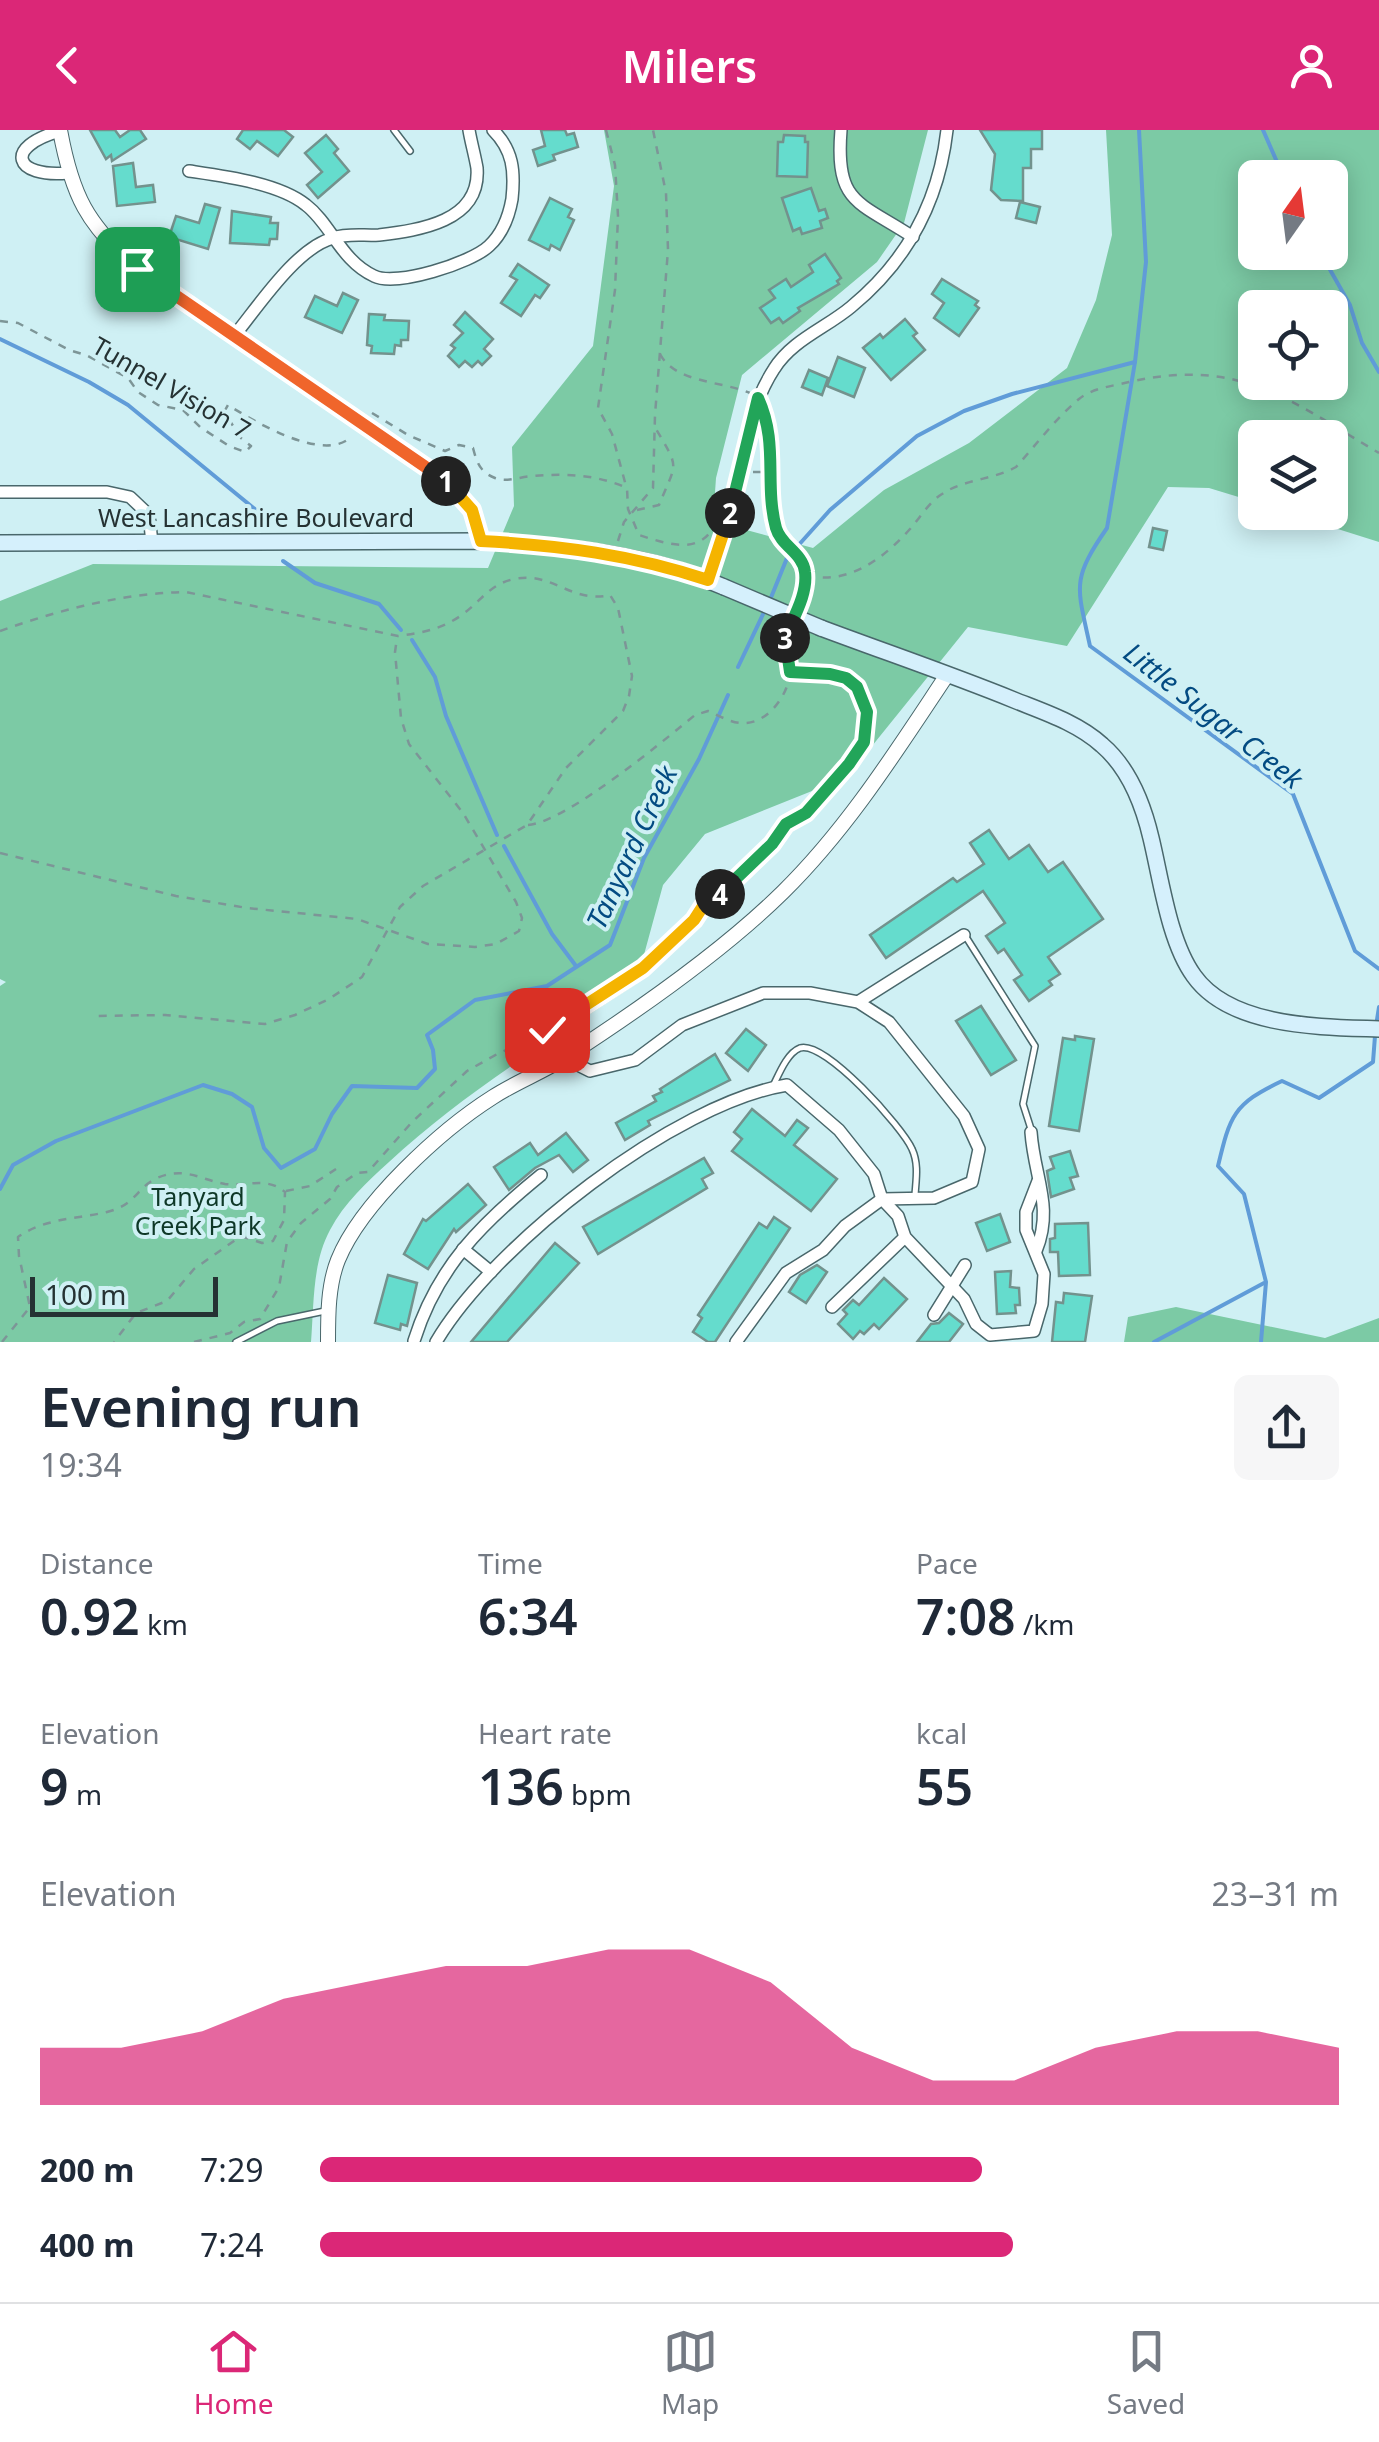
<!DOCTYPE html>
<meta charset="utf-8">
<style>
:root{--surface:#fff;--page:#f6f6f7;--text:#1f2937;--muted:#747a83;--line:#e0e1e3;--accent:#db2777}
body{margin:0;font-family:"Noto Sans",sans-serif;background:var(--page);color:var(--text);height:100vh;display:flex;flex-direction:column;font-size:38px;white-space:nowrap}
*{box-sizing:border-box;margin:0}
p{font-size:32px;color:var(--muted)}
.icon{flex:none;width:55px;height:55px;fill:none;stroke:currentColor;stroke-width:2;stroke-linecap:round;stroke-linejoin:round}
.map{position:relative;height:1212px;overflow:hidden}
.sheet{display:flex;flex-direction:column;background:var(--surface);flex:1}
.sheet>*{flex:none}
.needle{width:65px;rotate:14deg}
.fabs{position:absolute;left:1238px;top:30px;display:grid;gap:20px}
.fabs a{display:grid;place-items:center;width:110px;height:110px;border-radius:15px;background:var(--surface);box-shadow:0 5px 25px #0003;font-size:50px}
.scale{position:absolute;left:30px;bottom:25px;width:188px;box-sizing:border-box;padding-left:10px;border:5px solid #253233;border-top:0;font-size:28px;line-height:35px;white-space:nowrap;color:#253233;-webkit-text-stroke:8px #cff0f4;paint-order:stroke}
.pin{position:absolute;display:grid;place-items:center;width:85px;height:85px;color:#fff;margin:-42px;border-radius:20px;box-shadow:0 5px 15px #0006}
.km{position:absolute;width:50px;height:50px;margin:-25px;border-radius:50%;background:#222;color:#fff;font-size:28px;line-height:50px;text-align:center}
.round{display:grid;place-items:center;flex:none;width:105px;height:105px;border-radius:15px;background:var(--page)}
.head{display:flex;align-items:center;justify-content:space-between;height:170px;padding:0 40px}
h1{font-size:55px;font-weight:600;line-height:75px}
.metrics{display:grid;grid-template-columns:repeat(3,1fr);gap:15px;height:170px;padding:10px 40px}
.metrics div{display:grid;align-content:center}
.metrics b{font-size:50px;font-weight:600}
.metrics small{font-size:28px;font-weight:400}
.metrics p{font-size:28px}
.chart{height:280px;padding:20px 40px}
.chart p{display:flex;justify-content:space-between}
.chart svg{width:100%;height:180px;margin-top:10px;fill:var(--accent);opacity:.7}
ul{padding:0 40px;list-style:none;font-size:32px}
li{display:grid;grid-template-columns:160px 120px 1fr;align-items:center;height:75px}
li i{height:25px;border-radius:12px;background:var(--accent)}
header{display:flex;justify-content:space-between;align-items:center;height:130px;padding:0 40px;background:var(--accent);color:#fff;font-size:45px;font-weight:600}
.dock{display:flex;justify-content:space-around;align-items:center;height:140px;border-top:2px solid var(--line);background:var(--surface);font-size:28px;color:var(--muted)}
.dock a{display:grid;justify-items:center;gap:5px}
.dock .current{color:var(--accent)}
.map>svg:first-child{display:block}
.green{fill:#7ccaa5;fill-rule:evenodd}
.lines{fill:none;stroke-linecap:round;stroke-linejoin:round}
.stream{stroke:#609cd8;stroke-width:4}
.building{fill:#65dccd;stroke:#73928d;stroke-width:2.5}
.service-casing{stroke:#49676b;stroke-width:8}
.minor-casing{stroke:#49676b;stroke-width:14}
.tertiary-casing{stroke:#49676b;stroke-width:16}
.secondary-casing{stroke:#49676b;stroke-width:18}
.path{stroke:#7d9597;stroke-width:2.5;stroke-dasharray:8 8;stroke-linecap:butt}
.service{stroke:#fff;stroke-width:5}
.minor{stroke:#fff;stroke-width:11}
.tertiary{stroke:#fff;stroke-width:14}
.secondary{stroke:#d5f0fc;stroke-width:15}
.secondary-bridge-casing{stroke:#49676b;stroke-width:18;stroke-linecap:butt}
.secondary-bridge{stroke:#d5f0fc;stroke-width:15}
.split-1-casing{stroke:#fff;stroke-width:20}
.split-2-casing{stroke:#fff;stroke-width:20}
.split-3-casing{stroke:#fff;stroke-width:20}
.split-4-casing{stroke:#fff;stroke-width:20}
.split-5-casing{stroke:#fff;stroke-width:20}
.split-1{stroke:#f0652b;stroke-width:12}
.split-2{stroke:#f5b400;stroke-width:12}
.split-3{stroke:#22a559;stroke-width:12}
.split-4{stroke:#22a559;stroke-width:12}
.split-5{stroke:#f5b400;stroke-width:12}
.labels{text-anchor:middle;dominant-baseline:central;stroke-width:8;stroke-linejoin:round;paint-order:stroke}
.street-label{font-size:25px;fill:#253233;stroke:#cff0f4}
.park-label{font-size:25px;fill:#0e3827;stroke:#cff0f4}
.water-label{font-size:28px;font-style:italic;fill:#034b82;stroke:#cff0f4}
</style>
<header><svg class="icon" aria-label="back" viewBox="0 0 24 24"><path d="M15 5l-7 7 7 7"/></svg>Milers<svg class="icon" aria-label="person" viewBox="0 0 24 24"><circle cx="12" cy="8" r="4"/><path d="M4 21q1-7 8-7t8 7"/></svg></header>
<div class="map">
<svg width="1379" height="1212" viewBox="0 0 1379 1212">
<rect width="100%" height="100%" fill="#cff0f4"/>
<g class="green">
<path d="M604 0H928L904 93 877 132 742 245 716 348 713 391 813 418 884 360 969 313 1067 238 1096 170 1112 105 1106 0H1379V412L1287 383 1330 382V308H1255V372L1209 358 1168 357 1067 516 968 497 847 647 705 704 663 755 636 854C551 910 464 962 389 1032 367 1052 344 1073 330 1100 312 1133 314 1176 311 1212H0V856L6 852 0 849V471L93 434 488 438 514 376 512 317 593 216 614 56ZM1255 48H1330V122H1255ZM1255 178H1330V252H1255Z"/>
<polygon points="1176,1177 1325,1208 1379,1188 1379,1212 1124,1212 1128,1187"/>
</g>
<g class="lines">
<g class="stream">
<path d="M1139 0 1146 132 1135 232 1107 398C1071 450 1077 456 1090 516L1293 664 1355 821 1379 839"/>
<polyline points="1263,0 1284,48"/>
<polyline points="1320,122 1350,175 1362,213 1379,242"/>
<polyline points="0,209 89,252 128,275 267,389"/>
<polyline points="283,431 315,453 379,474 401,500"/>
<polyline points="770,470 787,428 830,380 917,306 964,281 1012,264 1135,232"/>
<polyline points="412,510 435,547 446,586 497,705"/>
<polyline points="738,537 766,478"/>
<polyline points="504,716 552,804 576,836"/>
<polyline points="1376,896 1379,877"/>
<polyline points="0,1059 13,1035 56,1011 203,955 232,964 252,977 264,1018 281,1038 315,1019 332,984 352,956 417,958 435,939 433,920 427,905 475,870 547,856 610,815 644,728 699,629 728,565"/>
<polyline points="1154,1212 1264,1153"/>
<path d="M1261 1212 1266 1152 1244 1064 1218 1036C1230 986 1233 974 1282 951L1319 968 1373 932 1375 906"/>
</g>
</g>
<g class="building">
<polygon points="90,0 115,0 120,7 130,0 140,0 146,9 112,31 111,25 106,29"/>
<polygon points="243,0 284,0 293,7 278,26 257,11 250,19 237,9"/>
<polygon points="541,0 565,0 567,5 574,3 578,17 553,25 555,30 538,36 533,20 545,16"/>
<polygon points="980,0 1042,0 1042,19 1031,19 1031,38 1023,38 1023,71 1001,70 991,60 995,24"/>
<polygon points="326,5 338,19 334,23 349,41 318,68 307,55 322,42 305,23"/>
<polygon points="784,5 805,6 805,12 808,12 807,47 777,46 778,12 783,12"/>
<polygon points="133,33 136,57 153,55 155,72 117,76 113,36"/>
<polygon points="811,58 819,81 825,79 828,88 820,91 822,98 802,104 800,98 793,101 782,68"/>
<polygon points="550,68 572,79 568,87 574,90 560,120 551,115 549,120 529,110"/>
<polygon points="1020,72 1040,77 1036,93 1016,88"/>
<polygon points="205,74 220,78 208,119 169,107 176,86 199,93"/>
<polygon points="232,81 271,87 270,93 278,93 277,109 270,109 269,115 230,113"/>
<polygon points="825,124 841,148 837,151 839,154 798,178 800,181 783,193 779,188 771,193 760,178 775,168 769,160 786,149 791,157 813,142 809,135"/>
<polygon points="518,134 549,155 540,168 535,165 521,186 501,173 517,150 510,146"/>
<polygon points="942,149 978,171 975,175 979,178 959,206 934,188 944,173 932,164"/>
<polygon points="343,163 358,170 342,203 305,187 315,166 337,176"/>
<polygon points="465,182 493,209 484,219 491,226 482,235 478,231 472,237 465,231 459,237 448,226 455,218 451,215 463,203 454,195"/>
<polygon points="369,184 385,185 384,190 409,191 408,210 401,210 401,216 395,215 394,224 371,223 372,216 367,215"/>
<polygon points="905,189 917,203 913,206 925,220 891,250 863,218 880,204 883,208"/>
<polygon points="838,227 865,238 854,267 827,256"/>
<polygon points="809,240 828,248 822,265 802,257"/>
<polygon points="1153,398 1167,401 1163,420 1149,417"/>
<polygon points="989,700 1009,729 1029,715 1048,742 1063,732 1103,789 1048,827 1060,844 1049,851 1052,855 1029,871 1014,850 1022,845 1004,819 998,823 986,806 1005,793 983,761 886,828 870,805 953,748 957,752 984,734 970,713"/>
<polygon points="981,876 1016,930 991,945 956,891"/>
<polygon points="746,899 766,915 748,941 726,923"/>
<polygon points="1075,906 1094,909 1079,1001 1049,996 1063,908 1075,910"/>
<polygon points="715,924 730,950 648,991 650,995 625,1010 616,993 656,971 653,966 662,962 660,959"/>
<polygon points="752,979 785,1006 797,990 808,998 794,1015 837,1049 811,1081 732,1021 742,1009 734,1002"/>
<polygon points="566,1003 588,1030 573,1042 559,1025 535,1038 509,1060 494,1037 530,1013 538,1025"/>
<polygon points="1070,1021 1078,1046 1070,1048 1074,1059 1051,1067 1047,1041 1054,1038 1050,1027"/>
<polygon points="704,1028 713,1043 702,1049 707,1058 598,1124 583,1097"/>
<polygon points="468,1054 486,1075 456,1102 454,1099 428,1139 404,1124 423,1089 426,1091"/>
<polygon points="1000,1084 1010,1112 987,1121 976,1093"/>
<polygon points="774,1087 790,1098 715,1212 708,1212 693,1202 702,1188 698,1185 759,1093 767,1098"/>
<polygon points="1088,1093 1090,1145 1059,1146 1058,1122 1050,1122 1050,1109 1055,1108 1055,1094"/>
<polygon points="555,1113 579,1133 507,1212 471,1212"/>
<polygon points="817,1135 827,1142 806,1173 789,1162 800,1145"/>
<polygon points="1011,1141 1010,1157 1019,1158 1020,1175 1015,1175 1016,1183 997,1184 995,1142"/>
<polygon points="388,1145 417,1153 407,1196 401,1194 400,1200 375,1193"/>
<polygon points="884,1148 907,1169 879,1199 874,1194 864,1204 860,1201 853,1209 838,1194 847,1184 843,1180 853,1170 859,1175"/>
<polygon points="1064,1163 1092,1166 1085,1212 1052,1212 1056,1172 1063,1173"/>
<polygon points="949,1183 963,1194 949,1212 917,1212 931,1194 939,1193"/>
</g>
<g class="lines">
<defs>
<g id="service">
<polyline points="394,0 410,21"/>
<polyline points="966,807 1035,916 1023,974 1031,999"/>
<path d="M773 956C779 944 787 923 800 918 825 910 903 998 912 1019 919 1034 916 1050 915 1065"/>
<polyline points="236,1212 277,1191 325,1181"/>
</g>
<g id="minor">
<path d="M841 0C835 74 858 71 913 107"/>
<path d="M60 1C3 17 14 48 68 43"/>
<path d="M189 41C223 46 279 53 306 75 331 94 341 131 374 146 396 157 471 133 489 116 502 104 509 86 512 69 515 41 513 20 493 0"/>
<path d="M234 206C258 177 296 118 333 108 347 103 365 106 379 105 419 100 481 92 477 38 475 26 471 12 469 0"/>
<polyline points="0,362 107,362 130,367 149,385 152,413"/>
<path d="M708 450C715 434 722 417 727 400 740 347 744 285 774 239 792 210 826 198 851 177 907 131 939 71 947 0"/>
<polyline points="858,872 964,805"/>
<polyline points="564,928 590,941 635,930 682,895 763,863 810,863 858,872 889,892 964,986 979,1019 972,1052 934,1068 882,1069"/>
<path d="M1031 1002C1034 1047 1054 1077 1036 1121"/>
<polyline points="463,1119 491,1142"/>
<polyline points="832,1177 905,1107"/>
<polyline points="934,1185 965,1135"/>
<path d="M414 1211C437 1137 482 1093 541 1045"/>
<path d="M436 1212C493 1115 675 973 787 955L839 1000 874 1044 882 1069 898 1086 905 1107 964 1169 976 1194 990 1205 1034 1201 1042 1174 1044 1144 1026 1100V1082L1038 1051"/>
<polyline points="736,1212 786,1143 823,1120 845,1096 882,1069"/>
</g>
<g id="tertiary">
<path d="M60 0C72 66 87 94 137 139L448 352 472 381 481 411"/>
<path d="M328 1212C328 1185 328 1155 338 1130 361 1073 441 1000 493 967 516 952 543 942 566 927 637 881 723 821 783 762 848 698 897 620 947 545"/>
</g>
<g id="secondary">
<path d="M0 413 481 411C564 416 647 424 724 457"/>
<path d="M821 498C885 522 950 544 1014 570 1044 582 1078 593 1102 615 1129 638 1143 674 1151 708 1161 749 1169 812 1194 846 1231 898 1323 897 1379 899"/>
</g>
</defs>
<use href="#service" class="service-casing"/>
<use href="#minor" class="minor-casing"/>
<use href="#tertiary" class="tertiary-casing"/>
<use href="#secondary" class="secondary-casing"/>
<g class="path">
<polyline points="606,0 615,35 618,86 615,160 598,278 612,304 626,356"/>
<path d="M0 191 18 193 69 220 86 225 128 248 138 262 158 275 183 280 200 297 229 316 245 322 251 316 241 308 224 282 228 275C255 292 325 334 352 306"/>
<path d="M660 224C675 253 722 251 750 263"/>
<path d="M372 283 408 305 445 321 459 315 473 318C477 333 480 342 495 348 508 353 521 346 534 346 566 343 598 345 627 358L628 379 639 405C667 414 703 427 716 391"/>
<path d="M766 285C778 320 767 360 776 397 785 434 819 420 799 474"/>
<polyline points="753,342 770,342"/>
<path d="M637 380 659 375C677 331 680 340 656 299"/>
<polyline points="618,411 624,392 653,358 655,285 668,120 666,63 653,0"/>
<path d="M807 445C848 456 884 428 910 399 920 388 929 372 942 364 964 349 993 350 1016 337 1036 315 1056 288 1079 269 1092 258 1113 256 1129 252 1240 227 1289 270 1379 323"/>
<path d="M0 501C59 480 123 463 186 462L398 506C422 503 443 499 463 484 481 471 490 454 514 449 553 441 571 474 610 465L618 478 632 546 629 566 623 581 566 638 527 695 423 756 400 777 362 847 329 869 295 885 265 894 165 885 93 886"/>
<path d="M528 695C566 692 662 612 695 585L708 581C718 585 729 592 740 593 765 596 787 568 790 544"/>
<polyline points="0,723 176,766 247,778 357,789 428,814 475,817 496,814 519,801 522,788 516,772 463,683 409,614 401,588 395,522 397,508"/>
<polyline points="286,1061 310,1056 336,1039"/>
<path d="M2 1212 30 1177 19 1126 18 1107C45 1088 77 1089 107 1082 136 1075 137 1057 157 1048 185 1036 201 1050 225 1054 247 1057 266 1046 285 1062L284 1090 273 1111 262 1113 241 1106 194 1139 167 1171 136 1183 114 1212"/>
<polyline points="194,1212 230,1203 244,1192 260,1189 279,1157 287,1112 301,1093 330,1069 337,1057 357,1043 368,1042 412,992 467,941 499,923 536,908 643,838 694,790 705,773 723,762 772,714 787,693 806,683 849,634 864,612 866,600 866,573 857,557 847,549 830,544 790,542 784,512 788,500"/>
</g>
<use href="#service" class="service"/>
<use href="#minor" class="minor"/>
<use href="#tertiary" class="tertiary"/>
<use href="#secondary" class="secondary"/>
<defs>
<polyline id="secondary-bridge" points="724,457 821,498"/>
</defs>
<use href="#secondary-bridge" class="secondary-bridge-casing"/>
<use href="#secondary-bridge" class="secondary-bridge"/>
</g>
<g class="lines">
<defs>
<polyline id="split-1" points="137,139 446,351"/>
<path id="split-2" d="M446 351 472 380 481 411C559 415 633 425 708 450L730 383"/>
<path id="split-3" d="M730 383 758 268C779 314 764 353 776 398 781 416 803 423 805 442 808 464 793 488 785 508"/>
<polyline id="split-4" points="720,764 772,714 786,694 806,683 849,634 864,612 867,582 857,557 846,548 830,544 790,542 785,508"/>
<polyline id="split-5" points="547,900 643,838 694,790 705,773 720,764"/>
</defs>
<use href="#split-1" class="split-1-casing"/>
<use href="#split-2" class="split-2-casing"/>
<use href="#split-3" class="split-3-casing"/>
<use href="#split-4" class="split-4-casing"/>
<use href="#split-5" class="split-5-casing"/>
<use href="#split-1" class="split-1"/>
<use href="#split-2" class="split-2"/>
<use href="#split-3" class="split-3"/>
<use href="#split-4" class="split-4"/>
<use href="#split-5" class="split-5"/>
</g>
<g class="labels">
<g class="street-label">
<text transform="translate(172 257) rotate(30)">Tunnel Vision 7</text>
<text x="256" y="387">West Lancashire Boulevard</text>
</g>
<g class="park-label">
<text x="198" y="1066">Tanyard<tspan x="198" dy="29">Creek Park</tspan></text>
</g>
<g class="water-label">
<text transform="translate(1214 585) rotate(38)">Little Sugar Creek</text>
<text transform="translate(631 717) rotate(-65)">Tanyard Creek</text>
</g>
</g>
</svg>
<div class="fabs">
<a><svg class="needle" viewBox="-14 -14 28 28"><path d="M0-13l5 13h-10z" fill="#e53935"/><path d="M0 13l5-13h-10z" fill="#747a83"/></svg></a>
<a><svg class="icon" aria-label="locate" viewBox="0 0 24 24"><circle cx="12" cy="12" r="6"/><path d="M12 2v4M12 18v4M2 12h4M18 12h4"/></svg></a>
<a><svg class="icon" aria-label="layers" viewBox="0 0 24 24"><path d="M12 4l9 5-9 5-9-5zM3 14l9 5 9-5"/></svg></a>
</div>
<div class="scale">100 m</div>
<div class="pin" style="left:137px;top:139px;background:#1e9e55"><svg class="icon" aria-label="arrive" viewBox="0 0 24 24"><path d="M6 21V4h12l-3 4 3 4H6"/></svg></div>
<div class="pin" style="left:547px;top:900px;background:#d93025"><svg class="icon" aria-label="check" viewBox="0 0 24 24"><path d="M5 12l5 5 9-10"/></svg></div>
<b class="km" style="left:446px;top:351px">1</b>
<b class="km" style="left:730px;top:383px">2</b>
<b class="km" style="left:785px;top:508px">3</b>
<b class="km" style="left:720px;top:764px">4</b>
</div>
<section class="sheet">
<div class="head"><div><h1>Evening run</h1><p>19:34</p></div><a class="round"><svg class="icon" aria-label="share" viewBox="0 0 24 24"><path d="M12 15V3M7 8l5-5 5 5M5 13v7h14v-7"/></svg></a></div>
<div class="metrics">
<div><p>Distance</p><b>0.92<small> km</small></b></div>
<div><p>Time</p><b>6:34</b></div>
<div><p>Pace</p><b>7:08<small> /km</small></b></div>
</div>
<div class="metrics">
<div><p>Elevation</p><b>9<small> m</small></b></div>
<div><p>Heart rate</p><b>136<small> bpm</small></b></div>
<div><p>kcal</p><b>55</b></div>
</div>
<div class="chart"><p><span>Elevation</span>23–31 m</p>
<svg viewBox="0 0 160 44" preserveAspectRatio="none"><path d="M0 44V30L10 30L20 26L30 18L40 14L50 10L60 10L70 6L80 6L90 14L100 30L110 38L120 38L130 30L140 26L150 26L160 30V44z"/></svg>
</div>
<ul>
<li><b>200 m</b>7:29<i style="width:65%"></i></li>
<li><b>400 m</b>7:24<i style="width:68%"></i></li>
</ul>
</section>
<nav class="dock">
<a class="current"><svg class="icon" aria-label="home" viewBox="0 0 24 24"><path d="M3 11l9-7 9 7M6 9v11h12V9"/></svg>Home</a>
<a><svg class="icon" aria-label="map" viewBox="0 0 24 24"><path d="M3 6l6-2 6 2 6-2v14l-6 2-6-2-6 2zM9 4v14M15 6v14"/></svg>Map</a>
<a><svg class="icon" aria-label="saved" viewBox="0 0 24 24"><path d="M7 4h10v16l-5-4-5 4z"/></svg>Saved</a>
</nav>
